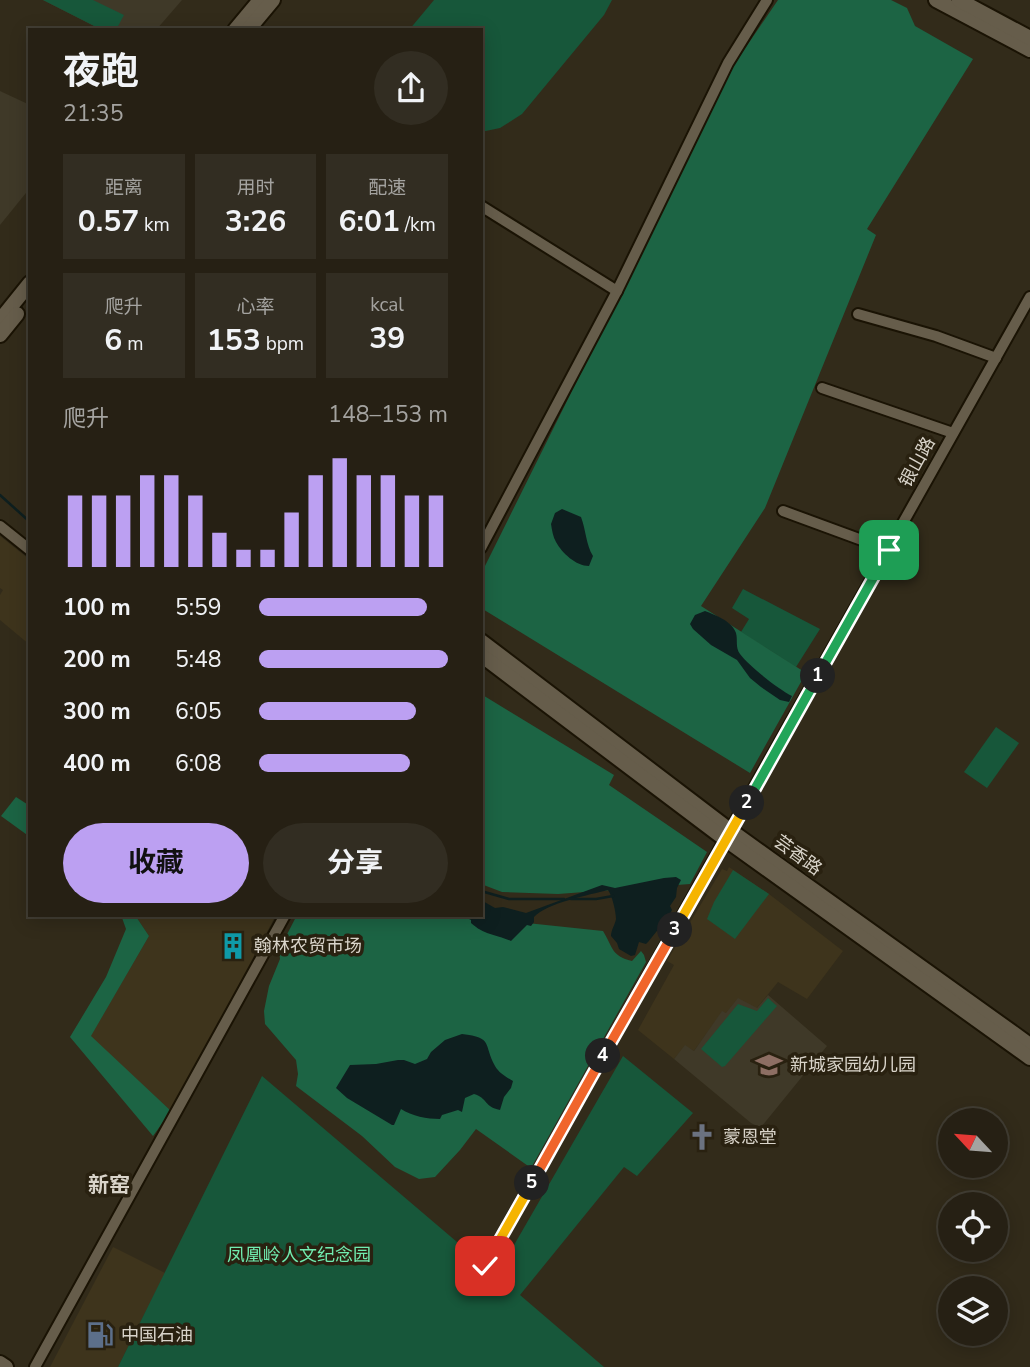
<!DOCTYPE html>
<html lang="zh">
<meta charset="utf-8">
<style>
:root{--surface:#262014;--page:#322d22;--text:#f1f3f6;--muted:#a4a3a0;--line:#423e34;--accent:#bca0f2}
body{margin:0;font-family:"Nunito Sans","Noto Sans SC",sans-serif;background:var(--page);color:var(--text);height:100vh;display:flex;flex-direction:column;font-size:26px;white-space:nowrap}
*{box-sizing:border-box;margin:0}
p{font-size:23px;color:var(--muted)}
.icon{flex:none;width:38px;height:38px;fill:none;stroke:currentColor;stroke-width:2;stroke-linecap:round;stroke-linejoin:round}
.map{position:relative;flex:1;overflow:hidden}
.side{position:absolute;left:28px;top:28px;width:455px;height:889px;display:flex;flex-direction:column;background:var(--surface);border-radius:0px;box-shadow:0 4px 18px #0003,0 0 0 2px var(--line)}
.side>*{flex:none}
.needle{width:46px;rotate:296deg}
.buttons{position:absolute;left:938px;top:1108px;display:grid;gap:14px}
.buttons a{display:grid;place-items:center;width:70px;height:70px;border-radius:50%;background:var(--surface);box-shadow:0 4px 18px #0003,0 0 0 2px var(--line);font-size:35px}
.pin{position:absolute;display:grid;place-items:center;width:60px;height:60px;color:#fff;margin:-30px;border-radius:14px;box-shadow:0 4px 10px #0006}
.km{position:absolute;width:35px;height:35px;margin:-18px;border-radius:50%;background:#222;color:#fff;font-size:19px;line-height:35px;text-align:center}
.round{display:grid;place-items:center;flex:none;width:74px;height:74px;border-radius:37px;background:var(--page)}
.headline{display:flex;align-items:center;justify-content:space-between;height:119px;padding:0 35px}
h1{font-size:38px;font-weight:700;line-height:52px}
.metrics{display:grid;grid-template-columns:repeat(3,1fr);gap:10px;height:119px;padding:7px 35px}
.metrics div{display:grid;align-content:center;border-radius:0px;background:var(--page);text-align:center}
.metrics b{font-size:30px;font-weight:700}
.metrics small{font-size:19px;font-weight:400}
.metrics p{font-size:19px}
.chart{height:196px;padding:14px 35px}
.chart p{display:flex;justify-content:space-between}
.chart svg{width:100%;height:126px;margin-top:7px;stroke:var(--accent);stroke-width:6}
.button{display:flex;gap:14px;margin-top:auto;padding:14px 35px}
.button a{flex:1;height:80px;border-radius:42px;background:var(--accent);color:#111;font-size:28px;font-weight:700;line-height:80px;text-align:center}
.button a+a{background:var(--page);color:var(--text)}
ul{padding:0 35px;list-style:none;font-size:23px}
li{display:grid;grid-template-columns:112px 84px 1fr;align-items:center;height:52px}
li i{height:18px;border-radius:9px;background:var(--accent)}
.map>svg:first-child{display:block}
.built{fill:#3e341c}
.education{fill:#3f3928}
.green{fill:#17573a}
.forest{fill:#1c6444}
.water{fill:#0e1f1f}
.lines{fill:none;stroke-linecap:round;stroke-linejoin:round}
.stream{stroke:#0e1f1f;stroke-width:2.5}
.street-casing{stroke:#1a1304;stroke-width:14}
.secondary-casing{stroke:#1a1304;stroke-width:18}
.street{stroke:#665d4b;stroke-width:10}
.secondary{stroke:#665d4b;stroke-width:14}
.split-1-casing{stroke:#fff;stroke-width:14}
.split-2-casing{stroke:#fff;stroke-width:14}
.split-3-casing{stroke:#fff;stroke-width:14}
.split-4-casing{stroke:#fff;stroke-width:14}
.split-5-casing{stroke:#fff;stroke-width:14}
.split-6-casing{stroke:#fff;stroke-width:14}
.split-1{stroke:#22a559;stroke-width:9}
.split-2{stroke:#22a559;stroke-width:9}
.split-3{stroke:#f5b400;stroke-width:9}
.split-4{stroke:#f0652b;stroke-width:9}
.split-5{stroke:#f0652b;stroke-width:9}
.split-6{stroke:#f5b400;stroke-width:9}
.labels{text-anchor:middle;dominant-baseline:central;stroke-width:7;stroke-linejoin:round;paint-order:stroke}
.street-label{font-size:18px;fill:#d9d4ca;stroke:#292110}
.poi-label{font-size:18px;fill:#d9d4ca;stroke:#292110;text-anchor:start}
.park-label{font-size:18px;fill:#71ecb0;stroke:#292110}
.quarter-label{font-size:21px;font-weight:bold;fill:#d9d4ca;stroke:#292110}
</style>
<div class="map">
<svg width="1030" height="1367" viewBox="0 0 1030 1367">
<rect width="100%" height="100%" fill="#322b1a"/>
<g class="built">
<polygon points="0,536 30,560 30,645 0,620 0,595 3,590 0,588"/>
<polygon points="729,867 769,894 843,951 807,999 778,982 757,1008 726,1013 722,1012 694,1051 685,1046 674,1059 638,1030 674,965 667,961 722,869 727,871"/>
<polygon points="135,915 276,915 171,1111 90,1037 149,936"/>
<polygon points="113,1247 165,1273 118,1367 50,1367"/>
</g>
<g class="education">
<polygon points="43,0 182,0 156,30 102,30"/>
<polygon points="0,91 30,105 30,188 0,225"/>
<polygon points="768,995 827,1046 762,1126 757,1126 751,1123 674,1059 685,1045 694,1051 722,1011 726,1013 738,998 757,1008"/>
</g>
<g class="green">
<polygon points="43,0 93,0 124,15 116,30 102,30"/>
<polygon points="434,0 612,0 604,15 522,114 500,128 481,132 481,30 409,30"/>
<polygon points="743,589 820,629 796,667 741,632 749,619 732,608"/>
<polygon points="996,727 1019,743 987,788 964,772"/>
<polygon points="733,870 769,894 735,939 707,919 714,902"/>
<polygon points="768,998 777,1006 725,1066 722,1067 701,1049 738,1004 757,1011"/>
<polygon points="623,1056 693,1113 637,1176 624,1167 520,1295 604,1367 118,1367 262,1076 504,1282 510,1252"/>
</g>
<g class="forest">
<polygon points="778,0 891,0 907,8 915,26 973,59 867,229 876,235 765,508 701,606 806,673 750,773 481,608 481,574 735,63"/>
<polygon points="481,694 614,775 609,785 707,852 690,884 558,894 502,892 481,884"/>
<polygon points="16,797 30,806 30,837 1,816"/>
<polygon points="121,915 135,915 149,936 91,1036 171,1111 153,1136 70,1037 106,977 126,929"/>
<path d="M297 915H450L603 931C613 947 611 956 632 961L641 951 644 955 646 962 531 1168 476 1129 460 1150 435 1177 419 1179 395 1167 362 1136 296 1086 298 1074 296 1060 265 1024 264 1011 269 986 280 959 279 950Z"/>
</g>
<g class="water">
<path d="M562 509 581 517C586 530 586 545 593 556L589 566C576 566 562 553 556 542 553 537 552 530 551 524L555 513Z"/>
<path d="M705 611C715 615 732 621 736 633 738 640 735 647 740 654 750 667 778 689 792 696L789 702 780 700 761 687 750 678 737 660 711 645 693 629 690 624 695 615Z"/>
<path d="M676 877 681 880 677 888 676 897 670 906 672 910 669 916 648 942 646 944 639 942 635 955 631 956 619 949 617 943 611 936C611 930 615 925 616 919 616 912 612 895 608 890 589 895 547 903 534 917V922L531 926 527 925 511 941C495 934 484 935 471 923V920L461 915H481V900L495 908 503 907 526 913 602 885 615 888 664 878Z"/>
<path d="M462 1034C494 1038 483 1044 495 1066 499 1073 506 1077 513 1081L511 1088 504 1097 500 1110C484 1107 488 1098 474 1094L465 1098 462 1112 458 1110 442 1115 440 1119C427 1119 412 1116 401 1109L394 1125H392L347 1098 336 1088 350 1065 376 1064 398 1060H404L415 1064 427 1059 431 1052 445 1040Z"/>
</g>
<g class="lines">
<g class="stream">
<polyline points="0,495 30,522"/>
<polyline points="481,891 509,899 564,899"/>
<polyline points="571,899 596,899 613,896"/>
</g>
<defs>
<g id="street">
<polyline points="481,206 617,291"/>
<polyline points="858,314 936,336 996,358"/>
<polyline points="822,388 953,433"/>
<polyline points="783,511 889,550"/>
<polyline points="0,526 30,550"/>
<polyline points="481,548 617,291 728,63 767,0"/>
<polyline points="485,1266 1030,297"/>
<polyline points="35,1367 285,915"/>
</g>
<g id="secondary">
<polyline points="936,0 1030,50"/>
<polyline points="959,0 1030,38"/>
<polyline points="235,30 260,0"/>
<polyline points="248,30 273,0"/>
<polyline points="0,320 30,283"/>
<polyline points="0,335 17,314"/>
<polyline points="481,641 727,828 1030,1045"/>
<polyline points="481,655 722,837 1030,1058"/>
<polyline points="0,1363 6,1367"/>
</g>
</defs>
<use href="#street" class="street-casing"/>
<use href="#secondary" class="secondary-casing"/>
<use href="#street" class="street"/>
<use href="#secondary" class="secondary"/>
</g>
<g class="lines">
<defs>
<polyline id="split-1" points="818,676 889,550"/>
<polyline id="split-2" points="747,803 818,676"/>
<polyline id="split-3" points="675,930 747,803"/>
<polyline id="split-4" points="603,1056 675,930"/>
<polyline id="split-5" points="532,1183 603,1056"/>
<polyline id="split-6" points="485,1266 532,1183"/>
</defs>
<use href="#split-1" class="split-1-casing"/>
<use href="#split-2" class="split-2-casing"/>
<use href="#split-3" class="split-3-casing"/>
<use href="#split-4" class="split-4-casing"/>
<use href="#split-5" class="split-5-casing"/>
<use href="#split-6" class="split-6-casing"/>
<use href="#split-1" class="split-1"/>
<use href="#split-2" class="split-2"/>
<use href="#split-3" class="split-3"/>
<use href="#split-4" class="split-4"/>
<use href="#split-5" class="split-5"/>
<use href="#split-6" class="split-6"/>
</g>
<defs>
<symbol id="building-bare" viewBox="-9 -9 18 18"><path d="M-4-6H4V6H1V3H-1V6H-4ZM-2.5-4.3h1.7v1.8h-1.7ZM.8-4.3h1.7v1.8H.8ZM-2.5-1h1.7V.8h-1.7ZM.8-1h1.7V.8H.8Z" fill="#0f9aa8" stroke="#292110" stroke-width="2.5" paint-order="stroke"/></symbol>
<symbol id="school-bare" viewBox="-9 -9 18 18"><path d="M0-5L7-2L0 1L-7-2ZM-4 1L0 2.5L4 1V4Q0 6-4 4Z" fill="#8d6e63" stroke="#292110" stroke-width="2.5" paint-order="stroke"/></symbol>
<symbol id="church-bare" viewBox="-9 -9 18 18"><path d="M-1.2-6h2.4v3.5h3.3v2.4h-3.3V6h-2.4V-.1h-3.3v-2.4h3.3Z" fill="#6b7280" stroke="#292110" stroke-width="2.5" paint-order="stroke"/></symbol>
<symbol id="fuel-bare" viewBox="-9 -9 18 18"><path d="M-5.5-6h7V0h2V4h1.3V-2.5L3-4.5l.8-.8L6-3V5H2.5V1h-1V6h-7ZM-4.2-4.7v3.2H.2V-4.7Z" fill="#5c6f8a" stroke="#292110" stroke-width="2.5" paint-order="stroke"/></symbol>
</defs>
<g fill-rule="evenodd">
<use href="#building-bare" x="214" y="927" width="38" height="38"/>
<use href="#school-bare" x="750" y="1046" width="38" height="38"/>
<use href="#church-bare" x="683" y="1118" width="38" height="38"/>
<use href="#fuel-bare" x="81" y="1316" width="38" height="38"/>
</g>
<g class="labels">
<g class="street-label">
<text transform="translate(917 462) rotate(-61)">银山路</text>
<text transform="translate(798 855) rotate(36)">芸香路</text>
</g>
<g class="poi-label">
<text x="254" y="946">翰林农贸市场</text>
<text x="790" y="1065">新城家园幼儿园</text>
<text x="723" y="1137">蒙恩堂</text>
<text x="121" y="1335">中国石油</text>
</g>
<g class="park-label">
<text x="299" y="1255">凤凰岭人文纪念园</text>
</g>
<g class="quarter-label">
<text x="109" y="1185">新窑</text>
</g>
</g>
</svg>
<div class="buttons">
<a><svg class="needle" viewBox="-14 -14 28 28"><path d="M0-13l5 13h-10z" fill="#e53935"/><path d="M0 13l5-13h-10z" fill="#a4a3a0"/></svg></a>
<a><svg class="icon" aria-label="locate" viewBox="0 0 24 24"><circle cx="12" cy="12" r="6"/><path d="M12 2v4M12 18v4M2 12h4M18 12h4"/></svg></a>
<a><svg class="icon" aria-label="layers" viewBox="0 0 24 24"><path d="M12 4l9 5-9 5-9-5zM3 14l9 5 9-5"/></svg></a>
</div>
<div class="pin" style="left:889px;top:550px;background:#1e9e55"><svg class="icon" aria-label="arrive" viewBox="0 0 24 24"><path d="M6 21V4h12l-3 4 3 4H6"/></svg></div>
<div class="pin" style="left:485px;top:1266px;background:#d93025"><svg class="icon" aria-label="check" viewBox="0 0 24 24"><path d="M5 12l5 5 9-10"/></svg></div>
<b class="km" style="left:818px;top:676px">1</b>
<b class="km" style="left:747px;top:803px">2</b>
<b class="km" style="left:675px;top:930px">3</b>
<b class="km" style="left:603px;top:1056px">4</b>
<b class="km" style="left:532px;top:1183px">5</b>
<section class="side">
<div class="headline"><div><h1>夜跑</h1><p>21:35</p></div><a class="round"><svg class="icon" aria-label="share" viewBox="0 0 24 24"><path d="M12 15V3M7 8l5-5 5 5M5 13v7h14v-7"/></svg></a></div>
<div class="metrics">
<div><p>距离</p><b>0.57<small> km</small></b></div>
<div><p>用时</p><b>3:26</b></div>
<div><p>配速</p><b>6:01<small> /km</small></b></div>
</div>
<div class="metrics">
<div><p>爬升</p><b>6<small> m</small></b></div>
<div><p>心率</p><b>153<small> bpm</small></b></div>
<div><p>kcal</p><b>39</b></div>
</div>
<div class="chart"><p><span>爬升</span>148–153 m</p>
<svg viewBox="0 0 160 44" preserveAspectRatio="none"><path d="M5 44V19M15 44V19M25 44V19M35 44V12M45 44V12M55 44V19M65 44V32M75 44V38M85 44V38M95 44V25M105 44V12M115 44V6M125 44V12M135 44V12M145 44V19M155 44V19"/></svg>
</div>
<ul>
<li><b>100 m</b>5:59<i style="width:89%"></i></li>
<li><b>200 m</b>5:48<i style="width:100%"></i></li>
<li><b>300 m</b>6:05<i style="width:83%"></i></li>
<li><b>400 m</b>6:08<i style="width:80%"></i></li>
</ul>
<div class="button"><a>收藏</a><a>分享</a></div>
</section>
</div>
